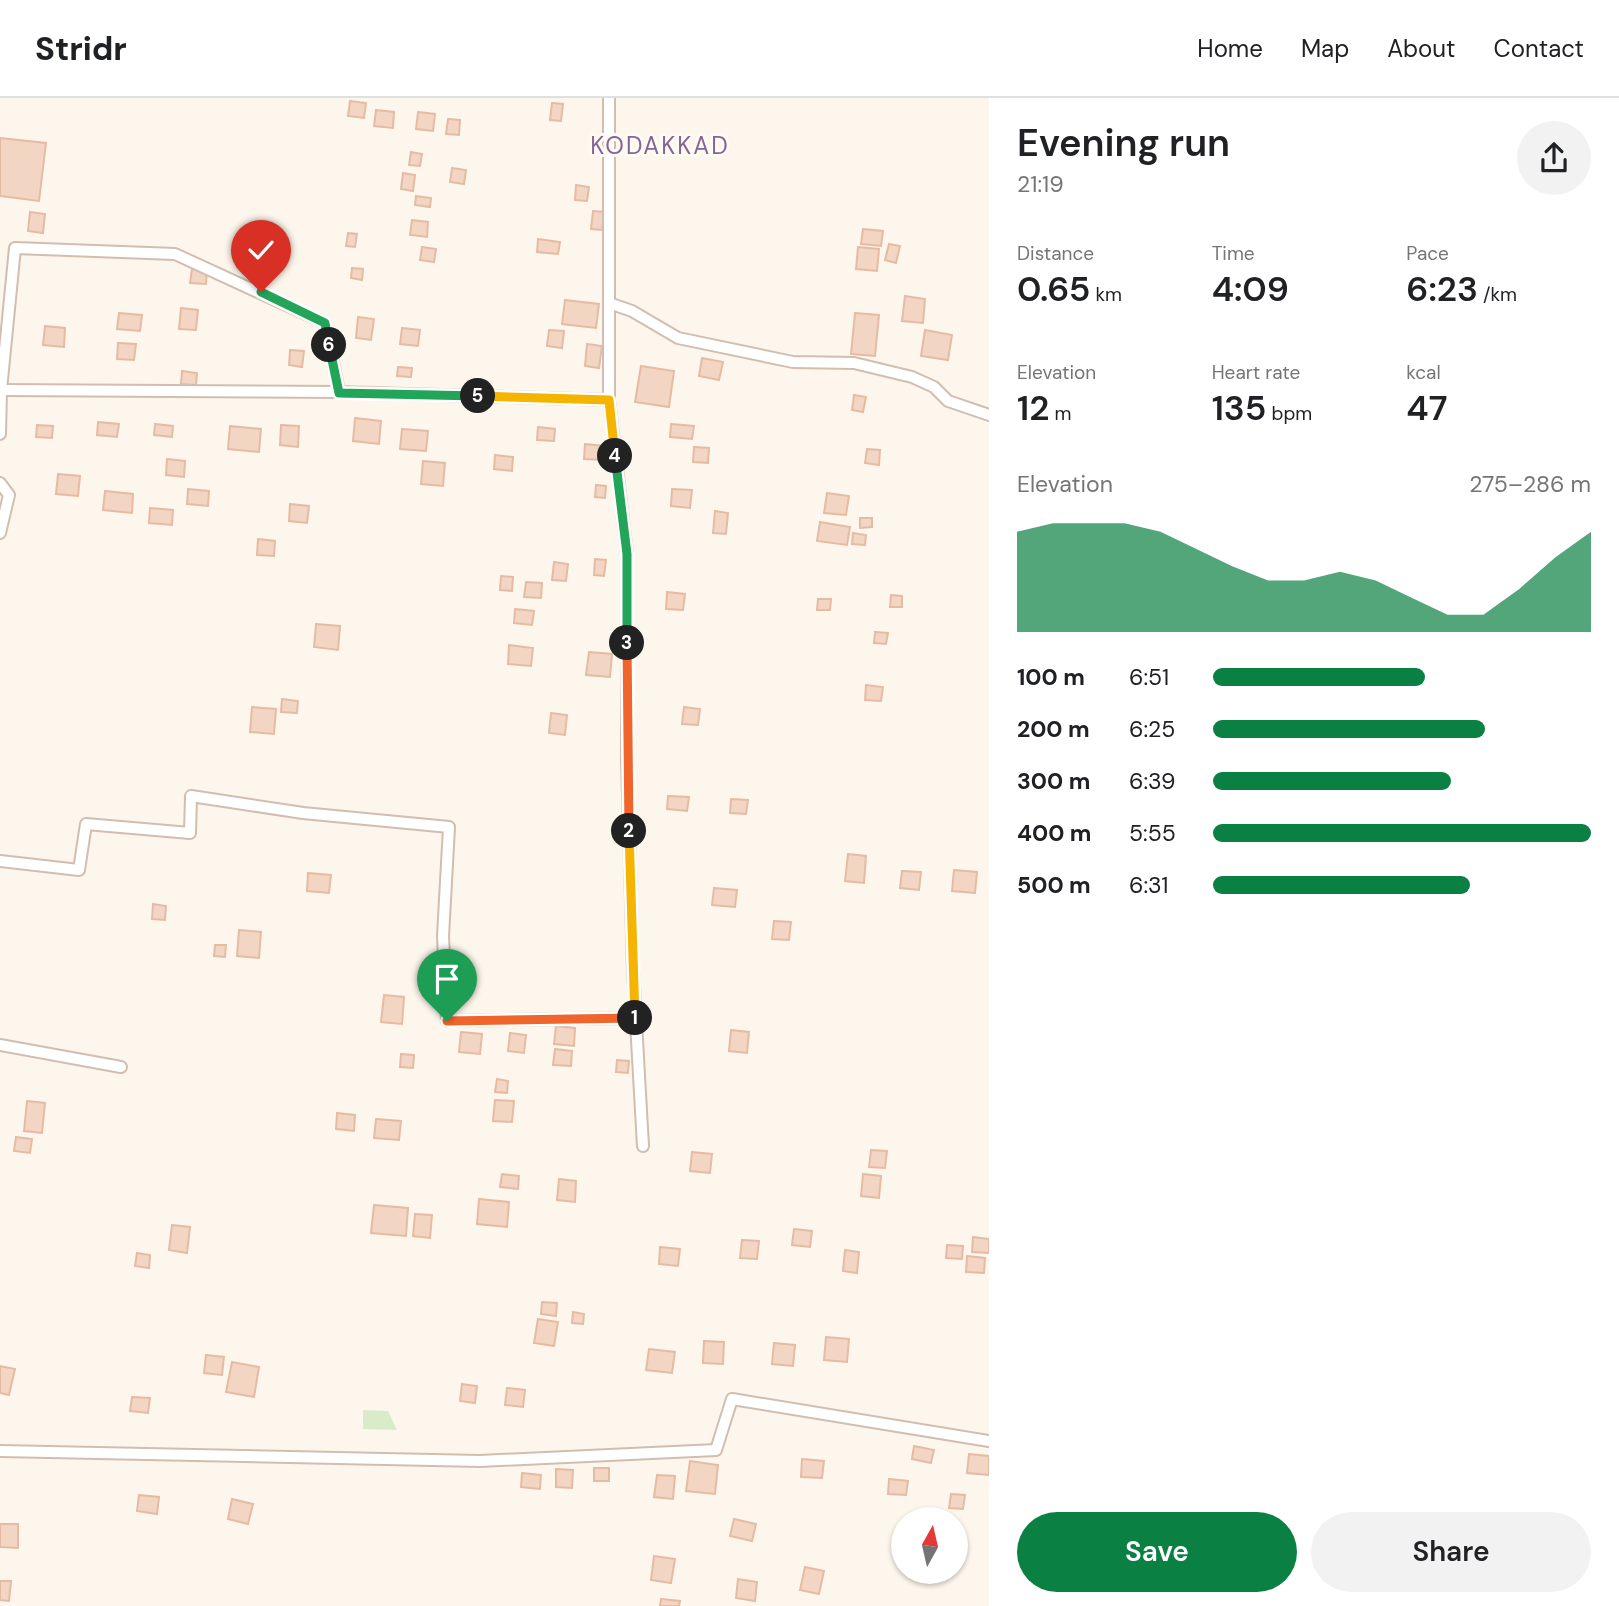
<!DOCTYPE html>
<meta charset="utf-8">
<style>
:root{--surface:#fff;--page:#f2f2f2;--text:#202124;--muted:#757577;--line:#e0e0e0;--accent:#0b8043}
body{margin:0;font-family:"DM Sans",sans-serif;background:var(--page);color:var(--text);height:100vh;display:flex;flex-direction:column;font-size:26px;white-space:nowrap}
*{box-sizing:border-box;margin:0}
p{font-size:23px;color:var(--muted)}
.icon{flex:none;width:38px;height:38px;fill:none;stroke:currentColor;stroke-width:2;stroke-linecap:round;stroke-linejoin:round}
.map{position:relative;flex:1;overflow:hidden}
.drawer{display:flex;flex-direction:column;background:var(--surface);width:630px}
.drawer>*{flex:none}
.needle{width:46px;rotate:8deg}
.fabs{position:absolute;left:891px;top:1409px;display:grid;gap:14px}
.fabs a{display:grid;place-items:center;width:77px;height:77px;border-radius:50%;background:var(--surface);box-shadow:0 2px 5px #0004;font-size:35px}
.pin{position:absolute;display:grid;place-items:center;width:60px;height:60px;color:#fff;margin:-72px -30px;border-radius:50% 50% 50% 0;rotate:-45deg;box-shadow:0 0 7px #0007}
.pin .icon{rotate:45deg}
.km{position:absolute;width:35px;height:35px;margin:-18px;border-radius:50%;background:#222;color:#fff;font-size:19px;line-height:35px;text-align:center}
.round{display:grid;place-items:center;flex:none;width:74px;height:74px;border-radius:37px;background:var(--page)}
.headline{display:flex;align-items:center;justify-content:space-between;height:119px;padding:0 28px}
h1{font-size:38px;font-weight:600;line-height:52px}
.metrics{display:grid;grid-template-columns:repeat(3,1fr);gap:10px;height:119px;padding:7px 28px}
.metrics div{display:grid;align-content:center}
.metrics b{font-size:35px;font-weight:600}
.metrics small{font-size:19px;font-weight:400}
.metrics p{font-size:19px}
.chart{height:196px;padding:14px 28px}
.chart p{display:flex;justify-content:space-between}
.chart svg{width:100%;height:126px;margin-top:7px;fill:var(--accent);opacity:.7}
.action{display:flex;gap:14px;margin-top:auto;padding:14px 28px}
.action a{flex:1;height:80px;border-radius:42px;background:var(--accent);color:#fff;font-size:28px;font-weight:600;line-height:80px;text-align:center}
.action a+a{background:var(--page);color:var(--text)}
ul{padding:0 28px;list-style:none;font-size:23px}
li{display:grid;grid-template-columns:112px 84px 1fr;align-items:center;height:52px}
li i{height:18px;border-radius:9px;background:var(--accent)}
header{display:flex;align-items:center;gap:42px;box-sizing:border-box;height:98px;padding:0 35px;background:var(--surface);border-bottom:2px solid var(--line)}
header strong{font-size:33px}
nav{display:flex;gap:38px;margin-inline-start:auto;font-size:24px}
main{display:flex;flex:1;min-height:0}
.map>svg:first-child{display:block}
.green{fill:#d8ecc9}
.building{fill:#f3d5c3;stroke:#e6bba3;stroke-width:2}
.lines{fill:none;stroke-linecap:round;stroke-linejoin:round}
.street-casing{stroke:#d1beb0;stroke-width:14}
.street{stroke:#fff;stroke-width:10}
.split-1-casing{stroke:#fff;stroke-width:14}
.split-2-casing{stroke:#fff;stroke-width:14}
.split-3-casing{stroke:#fff;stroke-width:14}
.split-4-casing{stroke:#fff;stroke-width:14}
.split-5-casing{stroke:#fff;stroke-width:14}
.split-6-casing{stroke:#fff;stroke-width:14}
.split-7-casing{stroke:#fff;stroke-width:14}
.split-1{stroke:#f0652b;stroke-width:9}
.split-2{stroke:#f5b400;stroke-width:9}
.split-3{stroke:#f0652b;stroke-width:9}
.split-4{stroke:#22a559;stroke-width:9}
.split-5{stroke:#f5b400;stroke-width:9}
.split-6{stroke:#22a559;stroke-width:9}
.split-7{stroke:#22a559;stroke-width:9}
.labels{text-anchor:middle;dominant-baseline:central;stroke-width:6;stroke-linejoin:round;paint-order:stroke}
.quarter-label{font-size:24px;letter-spacing:2px;fill:#846695;stroke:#fffaf3}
</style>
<header>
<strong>Stridr</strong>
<nav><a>Home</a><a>Map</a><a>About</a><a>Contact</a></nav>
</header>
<main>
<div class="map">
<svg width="989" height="1508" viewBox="0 0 989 1508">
<rect width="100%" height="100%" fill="#fdf6ec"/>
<polygon class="green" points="363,1312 388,1313 397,1332 363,1331"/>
<g class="building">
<polygon points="350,3 366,5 364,20 348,18"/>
<polygon points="552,5 563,6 561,23 550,22"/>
<polygon points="376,12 394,14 393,30 374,28"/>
<polygon points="418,14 435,16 433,33 416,31"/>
<polygon points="448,21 460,22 459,37 446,36"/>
<polygon points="0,40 46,45 39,103 0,98"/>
<polygon points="411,54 422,56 420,68 409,67"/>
<polygon points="452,70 466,72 464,86 450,84"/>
<polygon points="403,75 415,77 413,93 401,91"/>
<polygon points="576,87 589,89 587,103 575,102"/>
<polygon points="416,98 431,100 430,109 415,107"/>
<polygon points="593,113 604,114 602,132 591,131"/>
<polygon points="30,114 45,116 43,135 28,133"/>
<polygon points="412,122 428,124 427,139 410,137"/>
<polygon points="863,131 883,133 881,148 861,146"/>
<polygon points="348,135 357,136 355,149 346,148"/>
<polygon points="538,141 560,144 558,156 537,154"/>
<polygon points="889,146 900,148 896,165 885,162"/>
<polygon points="422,149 436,151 434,164 420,162"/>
<polygon points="858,149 879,151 877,173 856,171"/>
<polygon points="352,170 363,171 362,182 351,180"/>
<polygon points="192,171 207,172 206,186 190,185"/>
<polygon points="905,198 925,201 923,225 902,223"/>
<polygon points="565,202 599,206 596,230 562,226"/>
<polygon points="181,210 198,212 196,232 179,231"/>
<polygon points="119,215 142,217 140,233 117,231"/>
<polygon points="855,215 879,217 875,258 851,256"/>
<polygon points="358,219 374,221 371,242 356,240"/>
<polygon points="45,228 65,230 64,249 43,247"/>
<polygon points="402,230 420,232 418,248 400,246"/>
<polygon points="549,232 564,233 562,250 547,248"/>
<polygon points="925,232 952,237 948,262 921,258"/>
<polygon points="118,245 136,246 134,262 117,261"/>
<polygon points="587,246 602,248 599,270 585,268"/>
<polygon points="290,252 304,253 302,269 289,267"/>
<polygon points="702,260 723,264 719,282 699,278"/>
<polygon points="641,268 674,273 669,309 635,304"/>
<polygon points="398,269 412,270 411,279 397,278"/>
<polygon points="182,273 197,275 196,287 181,286"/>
<polygon points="854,297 866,299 863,314 852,312"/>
<polygon points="355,320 381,323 379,346 353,343"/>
<polygon points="98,324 119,326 117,339 97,337"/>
<polygon points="155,326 173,328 172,339 154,337"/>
<polygon points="671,326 694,328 692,341 670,339"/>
<polygon points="37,327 53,328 52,340 36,339"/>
<polygon points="281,327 299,328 298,349 280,347"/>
<polygon points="230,328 261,331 259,354 228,351"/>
<polygon points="538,329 555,331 554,343 537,342"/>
<polygon points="402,331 428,333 426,353 400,351"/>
<polygon points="585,346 604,348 603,362 584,361"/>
<polygon points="694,349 709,350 708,365 693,364"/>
<polygon points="867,351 880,352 879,367 865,365"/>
<polygon points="495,357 513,359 512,373 494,371"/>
<polygon points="167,361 185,363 184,379 166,377"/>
<polygon points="423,363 445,365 443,388 421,386"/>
<polygon points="58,376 80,378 78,398 56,396"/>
<polygon points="596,387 606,388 605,400 595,399"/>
<polygon points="188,391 209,393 208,408 187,406"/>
<polygon points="672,391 692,392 690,410 671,408"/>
<polygon points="105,393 133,396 132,415 103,412"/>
<polygon points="827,395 849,398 846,417 824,415"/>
<polygon points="290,406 309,408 307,425 289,423"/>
<polygon points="150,410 173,412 172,427 149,425"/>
<polygon points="715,413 728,415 726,436 713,435"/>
<polygon points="860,420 872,420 872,429 860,430"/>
<polygon points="820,424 850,429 847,447 817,443"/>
<polygon points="853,435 866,437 865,447 852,446"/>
<polygon points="258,441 275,443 274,458 257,457"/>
<polygon points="595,461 606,462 604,478 594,477"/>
<polygon points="554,464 568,466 566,483 552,482"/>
<polygon points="501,478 513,479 512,493 500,492"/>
<polygon points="526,484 542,485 541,500 524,499"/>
<polygon points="667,494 685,496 683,512 666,511"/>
<polygon points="891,497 902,498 902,509 890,509"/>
<polygon points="818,501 831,501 830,512 817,512"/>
<polygon points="515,511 534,513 532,527 514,525"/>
<polygon points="316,526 340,528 338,552 314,549"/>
<polygon points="875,534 888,535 886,546 874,545"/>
<polygon points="509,547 533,550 531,568 508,566"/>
<polygon points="589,554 612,556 610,579 586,577"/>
<polygon points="866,587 883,589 881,603 865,602"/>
<polygon points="282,601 298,603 297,615 281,614"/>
<polygon points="252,609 276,611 274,636 250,634"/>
<polygon points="684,609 700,611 698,627 682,626"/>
<polygon points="551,615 567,617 565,637 549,635"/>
<polygon points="668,698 689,699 687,713 667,711"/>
<polygon points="731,701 748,702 746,716 730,715"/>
<polygon points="848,756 866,758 864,785 845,783"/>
<polygon points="954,772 977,774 975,795 952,793"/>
<polygon points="902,773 921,774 919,792 900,790"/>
<polygon points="308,775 331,777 329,795 307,793"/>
<polygon points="714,790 737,792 735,809 712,807"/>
<polygon points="153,806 166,808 165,822 152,821"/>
<polygon points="774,823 791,824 789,842 772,841"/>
<polygon points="239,832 261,834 259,860 237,858"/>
<polygon points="215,847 226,847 225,859 214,858"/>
<polygon points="384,897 404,899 402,926 381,924"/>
<polygon points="556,928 575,930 574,948 554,946"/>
<polygon points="731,932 749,934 747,955 729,953"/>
<polygon points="461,934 482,936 480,956 459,954"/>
<polygon points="510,935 526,937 524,955 508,953"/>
<polygon points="555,951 572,953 571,968 553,967"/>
<polygon points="401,956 414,957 413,970 400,969"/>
<polygon points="617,962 629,963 628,975 616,974"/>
<polygon points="497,981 508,983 507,995 495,994"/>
<polygon points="495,1002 514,1003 512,1024 493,1023"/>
<polygon points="27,1003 45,1005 42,1035 24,1033"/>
<polygon points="337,1015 355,1017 354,1033 336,1031"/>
<polygon points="376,1021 401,1023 399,1042 374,1040"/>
<polygon points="16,1039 32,1041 30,1055 14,1053"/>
<polygon points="871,1052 887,1053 885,1070 869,1069"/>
<polygon points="692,1054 712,1056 710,1075 690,1073"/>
<polygon points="502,1076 519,1078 518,1091 500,1089"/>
<polygon points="863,1076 881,1078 879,1100 861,1098"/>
<polygon points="559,1081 576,1083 575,1104 557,1102"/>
<polygon points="479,1101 509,1104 507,1129 477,1126"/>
<polygon points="374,1107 408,1110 406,1138 371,1135"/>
<polygon points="415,1116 432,1117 430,1140 413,1138"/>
<polygon points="172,1127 190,1129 187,1155 169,1152"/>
<polygon points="794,1131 812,1133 810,1149 792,1147"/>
<polygon points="973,1139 989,1141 989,1155 972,1154"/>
<polygon points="742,1142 759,1143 757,1161 740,1160"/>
<polygon points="947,1147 963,1148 962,1161 946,1160"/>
<polygon points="660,1149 680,1151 678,1168 659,1166"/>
<polygon points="845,1152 859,1154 857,1175 843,1173"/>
<polygon points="137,1155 150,1157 149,1170 135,1168"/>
<polygon points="967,1158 985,1160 984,1175 966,1174"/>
<polygon points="542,1204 557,1205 556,1218 541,1216"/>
<polygon points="573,1214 584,1216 583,1226 572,1225"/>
<polygon points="538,1221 558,1224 554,1248 534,1245"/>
<polygon points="826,1239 849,1241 847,1264 824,1262"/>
<polygon points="704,1243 724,1244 723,1266 703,1265"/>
<polygon points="774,1245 795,1247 793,1268 772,1266"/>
<polygon points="649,1251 675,1254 672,1275 646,1272"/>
<polygon points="206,1257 224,1259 222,1277 204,1275"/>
<polygon points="232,1264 259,1269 254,1299 226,1294"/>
<polygon points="0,1268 15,1271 9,1297 0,1295"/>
<polygon points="462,1286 477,1288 475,1305 460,1303"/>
<polygon points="507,1290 525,1292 523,1309 505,1307"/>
<polygon points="132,1299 150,1300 148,1315 130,1313"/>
<polygon points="914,1348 934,1352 931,1365 912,1361"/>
<polygon points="969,1356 989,1358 989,1377 967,1375"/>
<polygon points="802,1361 824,1363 822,1380 801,1379"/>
<polygon points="690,1363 718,1367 715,1396 686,1393"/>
<rect x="594" y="1370" width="15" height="13"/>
<polygon points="556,1371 573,1372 572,1390 556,1389"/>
<polygon points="522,1375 541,1377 540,1391 521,1389"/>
<polygon points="657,1377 675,1378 673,1401 654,1399"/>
<polygon points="889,1381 908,1383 906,1397 888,1396"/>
<polygon points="951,1396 965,1397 963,1411 949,1410"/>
<polygon points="139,1397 159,1399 157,1416 137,1413"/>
<polygon points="232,1401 253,1406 248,1426 228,1421"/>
<polygon points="734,1421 756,1426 752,1443 730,1438"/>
<polygon points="0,1426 18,1426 18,1450 0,1449"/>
<polygon points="654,1458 675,1461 671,1485 651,1482"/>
<polygon points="805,1469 824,1473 819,1496 800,1492"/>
<polygon points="738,1481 757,1484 755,1503 736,1500"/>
<polygon points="0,1483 11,1483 9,1503 0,1502"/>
<polygon points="661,1501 680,1503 679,1508 660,1508"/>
</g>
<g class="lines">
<defs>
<g id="street">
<polyline points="609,205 632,213 678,240 793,264 854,265 912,279 934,289 948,303 989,317"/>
<polyline points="0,292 339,294 609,302 609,0"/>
<polyline points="609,302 627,456 627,663 633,871 643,1048"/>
<polyline points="0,336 1,292 15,150 175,156 325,225 339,294"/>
<polyline points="0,385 9,397 0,435"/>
<polyline points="0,763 79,772 86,726 190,735 191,698 303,715 449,729 443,838 447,923 636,920"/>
<polyline points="0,947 121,969"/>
<polyline points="0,1353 480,1363 716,1352 732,1301 989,1343"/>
</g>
</defs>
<use href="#street" class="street-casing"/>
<use href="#street" class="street"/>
</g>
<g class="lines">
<defs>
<polyline id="split-1" points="447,923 635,920"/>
<polyline id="split-2" points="629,733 635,920"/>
<polyline id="split-3" points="627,545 629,733"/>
<polyline id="split-4" points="615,358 627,456 627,545"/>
<polyline id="split-5" points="478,298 609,302 615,358"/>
<polyline id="split-6" points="329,247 339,295 478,298"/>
<polyline id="split-7" points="261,194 325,225 329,247"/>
</defs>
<use href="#split-1" class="split-1-casing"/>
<use href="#split-2" class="split-2-casing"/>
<use href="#split-3" class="split-3-casing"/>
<use href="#split-4" class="split-4-casing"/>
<use href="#split-5" class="split-5-casing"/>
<use href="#split-6" class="split-6-casing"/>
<use href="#split-7" class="split-7-casing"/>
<use href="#split-1" class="split-1"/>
<use href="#split-2" class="split-2"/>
<use href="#split-3" class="split-3"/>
<use href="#split-4" class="split-4"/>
<use href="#split-5" class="split-5"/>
<use href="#split-6" class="split-6"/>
<use href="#split-7" class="split-7"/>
</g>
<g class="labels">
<g class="quarter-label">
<text x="660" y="47">KODAKKAD</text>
</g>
</g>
</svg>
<div class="fabs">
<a><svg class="needle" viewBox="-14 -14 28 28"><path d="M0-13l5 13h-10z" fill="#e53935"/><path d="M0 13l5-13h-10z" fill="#757577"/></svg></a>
</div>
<div class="pin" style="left:447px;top:923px;background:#1e9e55"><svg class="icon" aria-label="arrive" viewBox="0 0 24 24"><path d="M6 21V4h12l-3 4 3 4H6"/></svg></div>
<div class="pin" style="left:261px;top:194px;background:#d93025"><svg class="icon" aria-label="check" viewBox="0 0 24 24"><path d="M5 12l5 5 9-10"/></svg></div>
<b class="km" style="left:635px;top:920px">1</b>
<b class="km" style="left:629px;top:733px">2</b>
<b class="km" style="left:627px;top:545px">3</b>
<b class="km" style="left:615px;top:358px">4</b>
<b class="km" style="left:478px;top:298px">5</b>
<b class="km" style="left:329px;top:247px">6</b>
</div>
<section class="drawer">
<div class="headline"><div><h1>Evening run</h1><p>21:19</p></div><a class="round"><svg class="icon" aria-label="share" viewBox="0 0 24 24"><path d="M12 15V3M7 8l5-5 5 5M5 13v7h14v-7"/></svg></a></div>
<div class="metrics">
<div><p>Distance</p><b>0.65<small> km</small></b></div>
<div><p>Time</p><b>4:09</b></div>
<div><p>Pace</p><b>6:23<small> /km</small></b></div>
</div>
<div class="metrics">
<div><p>Elevation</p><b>12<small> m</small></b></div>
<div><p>Heart rate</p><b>135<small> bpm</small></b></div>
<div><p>kcal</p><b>47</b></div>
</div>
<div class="chart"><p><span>Elevation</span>275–286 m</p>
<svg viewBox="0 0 160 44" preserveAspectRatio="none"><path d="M0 44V9L10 6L20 6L30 6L40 9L50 15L60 21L70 26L80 26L90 23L100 26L110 32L120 38L130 38L140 29L150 18L160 9V44z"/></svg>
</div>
<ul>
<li><b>100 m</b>6:51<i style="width:56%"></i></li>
<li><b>200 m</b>6:25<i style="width:72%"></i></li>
<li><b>300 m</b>6:39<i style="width:63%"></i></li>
<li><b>400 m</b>5:55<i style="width:100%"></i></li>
<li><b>500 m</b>6:31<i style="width:68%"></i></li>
</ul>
<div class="action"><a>Save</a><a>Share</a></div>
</section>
</main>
